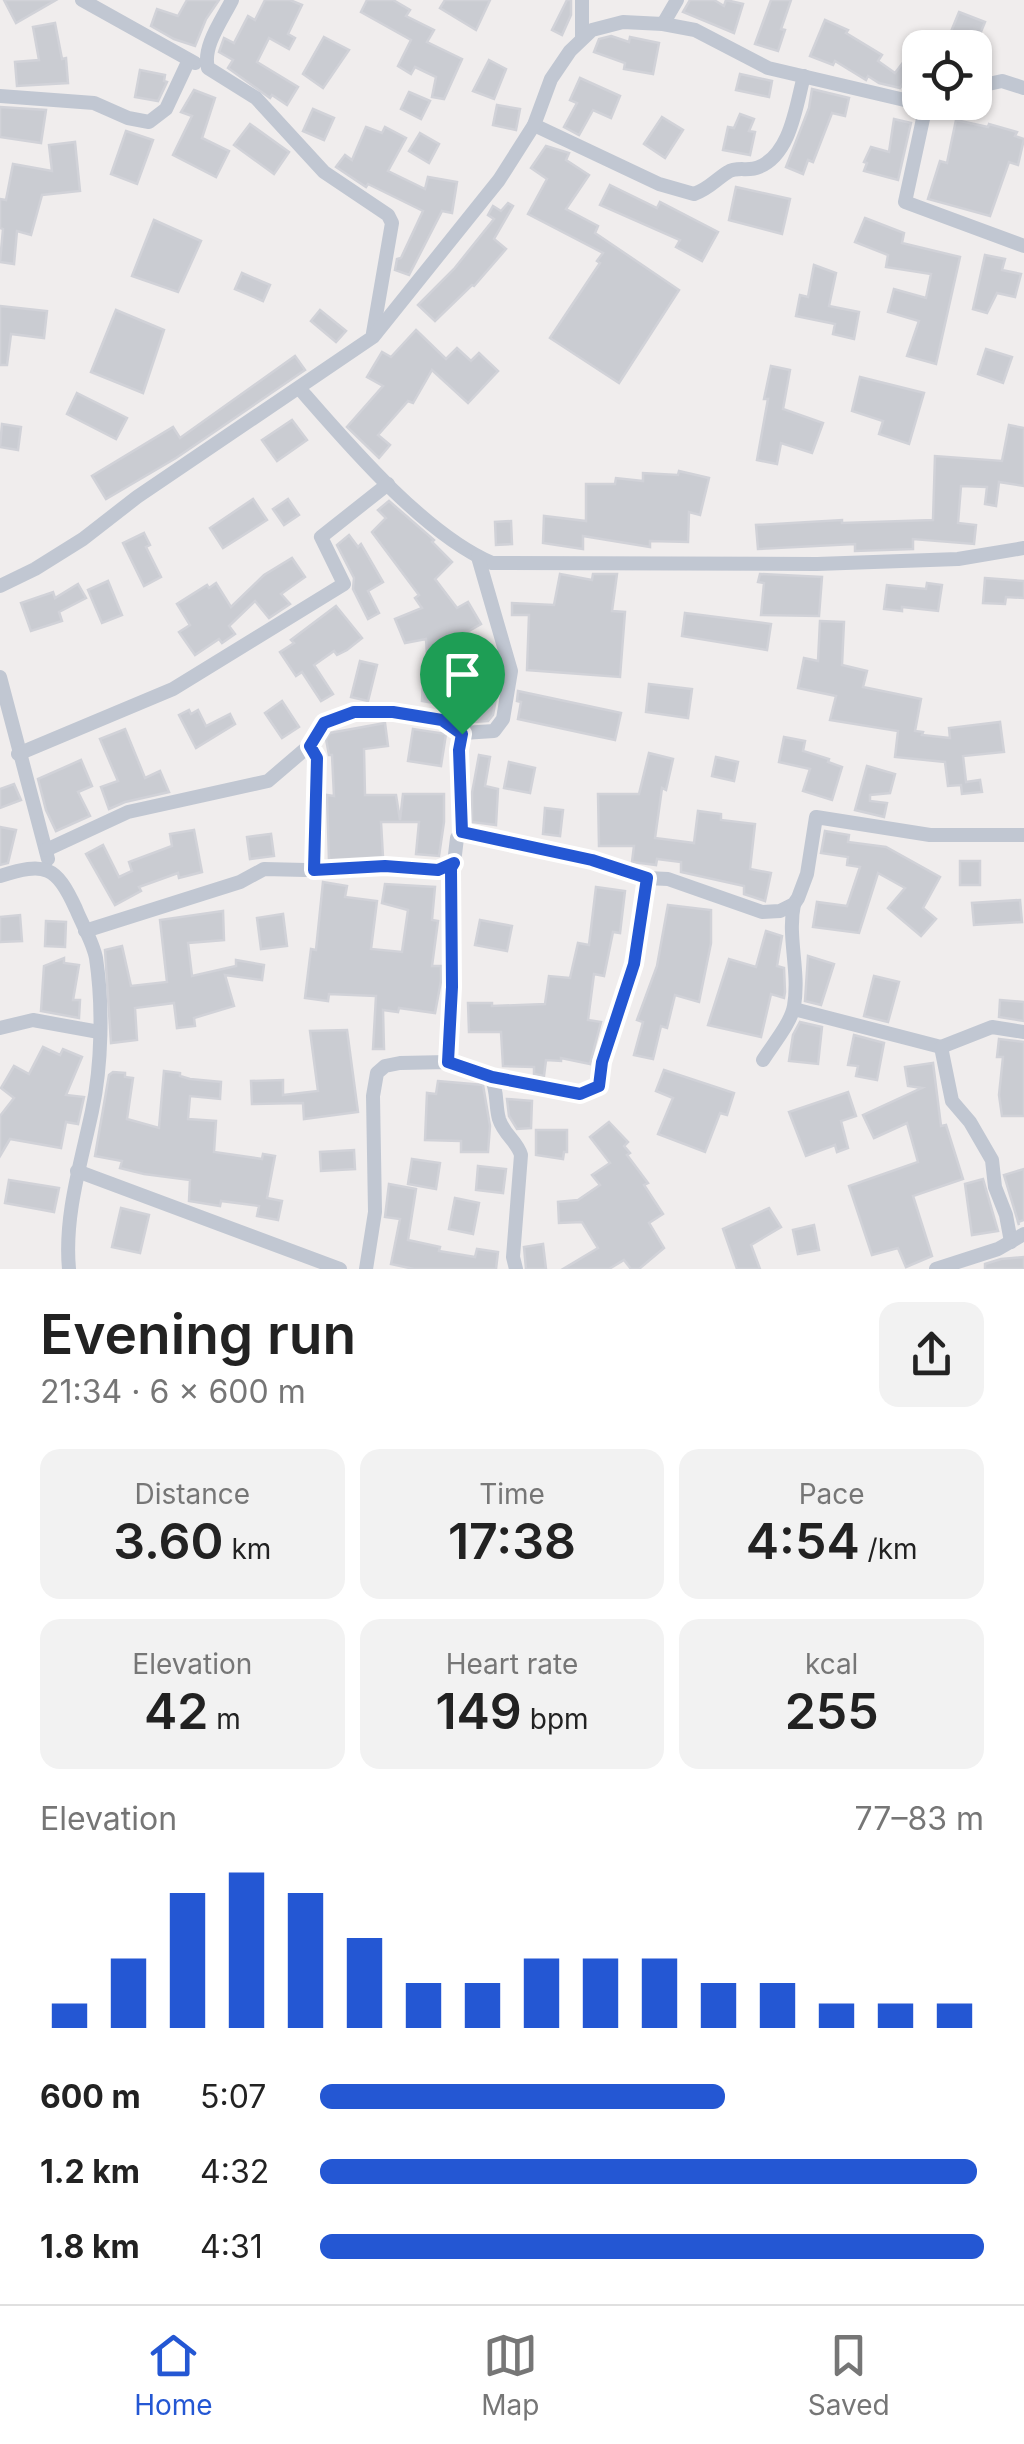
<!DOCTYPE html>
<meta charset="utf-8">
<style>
:root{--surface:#fff;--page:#f2f2f2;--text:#222;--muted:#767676;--line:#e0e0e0;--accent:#2457d3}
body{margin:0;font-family:Inter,sans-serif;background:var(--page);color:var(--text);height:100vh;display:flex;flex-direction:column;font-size:38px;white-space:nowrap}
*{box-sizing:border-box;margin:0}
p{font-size:32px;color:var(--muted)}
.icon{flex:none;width:55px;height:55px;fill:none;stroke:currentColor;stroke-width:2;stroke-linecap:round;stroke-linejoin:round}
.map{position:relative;height:1269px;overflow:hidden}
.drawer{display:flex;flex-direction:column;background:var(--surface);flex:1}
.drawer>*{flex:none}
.fabs{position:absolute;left:902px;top:30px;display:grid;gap:20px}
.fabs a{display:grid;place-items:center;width:90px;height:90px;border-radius:20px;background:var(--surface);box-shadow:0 2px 8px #0004;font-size:50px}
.pin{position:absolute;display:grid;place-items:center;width:85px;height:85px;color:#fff;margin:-102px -42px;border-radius:50% 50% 50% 0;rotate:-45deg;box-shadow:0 0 10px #0007}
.pin .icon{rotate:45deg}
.round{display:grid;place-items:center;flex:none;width:105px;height:105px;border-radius:20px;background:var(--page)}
.head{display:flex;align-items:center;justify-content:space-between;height:170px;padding:0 40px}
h1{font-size:55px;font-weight:600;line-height:75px}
.metrics{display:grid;grid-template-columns:repeat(3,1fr);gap:15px;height:170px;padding:10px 40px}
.metrics div{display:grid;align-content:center;border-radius:20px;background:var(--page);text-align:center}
.metrics b{font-size:50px;font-weight:600}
.metrics small{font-size:28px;font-weight:400}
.metrics p{font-size:28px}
.chart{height:280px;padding:20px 40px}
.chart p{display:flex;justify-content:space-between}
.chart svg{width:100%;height:180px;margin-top:10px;stroke:var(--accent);stroke-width:6}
ul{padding:0 40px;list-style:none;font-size:32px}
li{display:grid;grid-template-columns:160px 120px 1fr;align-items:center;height:75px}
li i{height:25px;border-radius:12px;background:var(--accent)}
.menu{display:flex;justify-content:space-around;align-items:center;height:140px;border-top:2px solid var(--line);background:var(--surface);font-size:28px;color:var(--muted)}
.menu a{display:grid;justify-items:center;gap:5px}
.menu .current{color:var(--accent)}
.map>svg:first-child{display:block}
.building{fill:#caccd2;stroke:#d1d2d8;stroke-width:2.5}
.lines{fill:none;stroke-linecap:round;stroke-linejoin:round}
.minor{stroke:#c1c7d2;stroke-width:14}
.route-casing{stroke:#fff;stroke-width:20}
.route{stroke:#2457d3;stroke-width:12}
</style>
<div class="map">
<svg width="1024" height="1269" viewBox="0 0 1024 1269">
<rect width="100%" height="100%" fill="#f0eded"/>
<g class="building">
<polygon points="4,0 56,0 16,23"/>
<polygon points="187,0 219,0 206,19 195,46 174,39 151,26 157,9 178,16"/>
<polygon points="265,0 290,0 302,5 288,34 295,38 289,49 269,38 257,62 298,87 287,105 272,95 270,98 228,68 233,60 219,52 224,38 234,43 248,16 255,20"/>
<polygon points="367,0 393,0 410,10 406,16 434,30 427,42 462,59 444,99 432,97 436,77 415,67 411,74 398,66 411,40 361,12"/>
<polygon points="445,0 490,0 476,30 440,8"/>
<polygon points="567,0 571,0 571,15 562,35 552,30"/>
<polygon points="690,0 714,0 724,6 726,0 743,4 734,33 683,12"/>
<polygon points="771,0 791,0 781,29 785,30 778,51 755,44"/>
<polygon points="959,12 985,22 976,44 950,34"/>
<polygon points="825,20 848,30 846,33 882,55 878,61 895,73 908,56 920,61 920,85 908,76 900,88 879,83 868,76 866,80 835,61 833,65 810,56"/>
<polygon points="55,23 62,59 66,58 68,83 17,86 15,62 39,60 33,27"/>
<polygon points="611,36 629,42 630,37 659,43 653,74 624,69 625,63 594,52 599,39"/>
<polygon points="324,37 349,50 323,88 303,74"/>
<polygon points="489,60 506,69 494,99 473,91"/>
<polygon points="140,70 165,75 164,81 167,82 158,101 135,97"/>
<polygon points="740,74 772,81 769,97 736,90"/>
<polygon points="580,78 620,96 611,118 593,110 579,135 564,127 577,103 570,100"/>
<polygon points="812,89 849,98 845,116 832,113 813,162 808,160 803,174 786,167 809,108"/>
<polygon points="194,90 215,98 202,138 229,151 216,177 173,155 192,116 181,112"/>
<polygon points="409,92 430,101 421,119 401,109"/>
<polygon points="497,105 520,109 516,130 493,125"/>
<polygon points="0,107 46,110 41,143 0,137"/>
<polygon points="313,109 334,118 324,140 303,131"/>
<polygon points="740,114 754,119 749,131 755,132 750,155 723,150 728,127 734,128"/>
<polygon points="662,117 683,130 665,158 644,144"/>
<polygon points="894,119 911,123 898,180 864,171 867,163 864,162 871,147 889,152"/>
<polygon points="956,120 988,127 989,124 1017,132 1015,136 1024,139 1018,165 1009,162 990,216 928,199 940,161 947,163"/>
<polygon points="250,124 289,152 274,174 234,145"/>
<polygon points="366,127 382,133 385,127 406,138 388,171 425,189 428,177 457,182 452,213 442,211 409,275 395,270 397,259 401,258 423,211 368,184 366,187 336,167 345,155 352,160"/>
<polygon points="126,131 153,140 137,184 111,174"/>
<polygon points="420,133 439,144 429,163 409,151"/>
<polygon points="75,142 80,191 42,195 31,235 17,231 14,264 0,262 3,229 0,228 0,199 6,200 13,164 52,171 49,145"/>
<polygon points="546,146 569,153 566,160 589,175 566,209 598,226 595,233 679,290 619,383 550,338 600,263 597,261 603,253 528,214 547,179 531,168"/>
<polygon points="610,185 657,208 660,202 718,232 702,261 676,247 680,240 600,205"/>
<polygon points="736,187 790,199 782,234 729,220"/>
<polygon points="508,203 513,206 494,239 506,249 474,286 472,285 435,321 418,305 454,269 494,219 488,215 493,206 501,211"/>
<polygon points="865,218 904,233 902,243 960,257 936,364 907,356 919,321 888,312 894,289 926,298 931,274 886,267 888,255 855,242"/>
<polygon points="154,220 201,241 178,292 132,276"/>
<polygon points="985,255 1005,259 1002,270 1021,274 1015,297 997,293 987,313 973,309"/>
<polygon points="814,265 836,273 829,306 859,312 854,339 833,334 835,324 796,316 800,295 808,297"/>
<polygon points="242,273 270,285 263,301 235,289"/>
<polygon points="0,306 47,311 44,338 11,334 7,365 0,365"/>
<polygon points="116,310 164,330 143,393 91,372"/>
<polygon points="320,310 346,331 336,342 311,321"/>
<polygon points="416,330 446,359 457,348 471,361 479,353 498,371 468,403 432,370 413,403 408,401 378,435 390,445 379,458 347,427 383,386 367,377 382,352 391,357"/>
<polygon points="986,349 1012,357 1003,383 978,374"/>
<polygon points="295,356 305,370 176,458 106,499 92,476 173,427 180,438"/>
<polygon points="771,366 790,370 783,409 823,423 812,453 781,443 777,464 757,460 768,399 764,399"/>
<polygon points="860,377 924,393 909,444 879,434 883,421 852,411"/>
<polygon points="77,393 127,418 116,439 67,414"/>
<polygon points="292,420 307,440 277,461 262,440"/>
<polygon points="2,424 21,427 18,450 0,447"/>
<polygon points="1009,425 1024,428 1024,486 999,482 996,506 985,504 987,487 961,486 958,523 976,525 974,544 913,539 913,549 855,551 855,544 758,549 756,525 842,520 842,523 933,520 935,456 1002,461"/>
<polygon points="679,471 709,478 700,515 689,512 688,542 650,541 650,547 583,536 583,549 543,543 544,516 586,521 586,484 615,484 616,478 643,481 643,473 678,475"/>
<polygon points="253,499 267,520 223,548 210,528"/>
<polygon points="288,499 299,515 284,525 273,509"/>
<polygon points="389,501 434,540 432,542 452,562 435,579 457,608 468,602 481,624 427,655 426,639 405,643 395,619 422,608 415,598 419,595 372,532 386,518 378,510"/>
<polygon points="511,521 512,544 496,545 495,522"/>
<polygon points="144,533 150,545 146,547 161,577 144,586 123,543"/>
<polygon points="349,535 358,547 361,544 383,582 368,591 379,613 368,619 353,589 354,578 337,545"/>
<polygon points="292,558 305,577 281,594 290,604 269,618 255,601 229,626 235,634 222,643 219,639 195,655 179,632 190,625 177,604 207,585 209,588 216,583 231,607 264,575"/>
<polygon points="560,574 592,580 593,574 617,574 612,611 625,612 620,677 527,670 529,615 512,615 512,603 554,605"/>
<polygon points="760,574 822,577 819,616 761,615 764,583 758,582"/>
<polygon points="985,578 1024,581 1024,598 1006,597 1005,604 983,603"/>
<polygon points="108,581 122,615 102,623 88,590"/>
<polygon points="927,583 942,585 938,611 902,607 902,611 884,609 887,585 926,589"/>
<polygon points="78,584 86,598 59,612 62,621 31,631 21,603 53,592 55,598"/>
<polygon points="336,606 362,638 347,650 337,655 334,651 314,665 333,694 321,701 302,672 296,676 280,652 294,643 291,640"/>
<polygon points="685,613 771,624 767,650 682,636"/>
<polygon points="820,621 844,622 842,665 867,671 863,687 921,699 915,731 923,732 922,735 950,738 949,728 1000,722 1004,752 963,756 966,782 980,780 982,792 962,794 961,785 948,786 945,762 895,757 898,731 830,720 836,696 798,688 804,658 818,661"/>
<polygon points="495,654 495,668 448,665 447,677 498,687 493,715 488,721 473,722 474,710 422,701 423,681 429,681 427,657"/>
<polygon points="360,661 377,665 368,701 351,697"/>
<polygon points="649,684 692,689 688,718 646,712"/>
<polygon points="518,691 621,713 615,740 518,719 521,702 517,701"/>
<polygon points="282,701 299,727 282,738 265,713"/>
<polygon points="189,710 191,714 198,710 206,726 230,714 235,724 196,748 179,715"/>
<polygon points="385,723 388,746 364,749 365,795 396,795 400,820 403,794 444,794 444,822 439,856 416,854 419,822 381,822 383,857 329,860 327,795 334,796 332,755 329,755 326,739 330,733"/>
<polygon points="125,729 145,778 160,771 169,792 125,802 109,809 101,787 118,781 100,739"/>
<polygon points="413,729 446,734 441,766 408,761"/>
<polygon points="784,737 805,741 803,751 829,759 828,762 842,767 832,800 803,791 810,769 779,762"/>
<polygon points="649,753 673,759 666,790 662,788 655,838 694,843 698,811 721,814 721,820 755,824 750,869 771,873 765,901 744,894 744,886 681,872 681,862 657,859 656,865 632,862 634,846 599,846 598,794 639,794"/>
<polygon points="479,755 490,757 485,786 498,789 496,825 472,822 472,793"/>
<polygon points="716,757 738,762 734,781 712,776"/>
<polygon points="81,760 92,786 78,792 90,816 56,831 46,810 38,779"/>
<polygon points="509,762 535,768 530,793 504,788"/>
<polygon points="867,766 895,774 890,793 870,795 870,801 887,803 884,817 855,810"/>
<polygon points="14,784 21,800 0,808 0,789"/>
<polygon points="545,808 563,810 560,836 543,834"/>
<polygon points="0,827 16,830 8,863 0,865"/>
<polygon points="194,830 202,872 179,878 178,873 139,887 141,891 115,905 86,854 103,845 119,877 132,871 129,862 172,846 170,834"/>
<polygon points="825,831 849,835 848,842 886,847 940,877 923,908 936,919 921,936 888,908 905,888 878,873 859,933 813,927 817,902 847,906 860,867 847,865 848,857 821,853"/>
<polygon points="271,834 274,856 250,859 247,837"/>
<rect x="960" y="861" width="20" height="24"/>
<polygon points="323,882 347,886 345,897 377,901 371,949 402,952 408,910 382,903 385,884 435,887 432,920 438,921 432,966 441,966 441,981 435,1013 399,1008 398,1012 383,1010 384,1049 373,1049 376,996 329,994 328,1001 305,998 311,949 316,950"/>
<polygon points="596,887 625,891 620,933 613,932 604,976 594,974 588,1020 601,1022 590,1064 561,1058 561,1061 546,1060 544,1076 534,1074 534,1067 503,1066 501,1032 469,1032 468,1003 492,1003 492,1006 545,1004 549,976 570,978 578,943 589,945"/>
<polygon points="1020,900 1022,922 974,925 972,903"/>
<polygon points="668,905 711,910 711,943 699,1002 675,995 667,1028 661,1026 653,1059 634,1055 643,1022 637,1020 657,966"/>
<polygon points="223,911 224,940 188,943 192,976 236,966 236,960 264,965 262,980 225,975 234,1006 194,1018 195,1026 177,1028 174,1003 135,1008 137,1040 111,1043 105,950 122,946 131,986 167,982 160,920"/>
<polygon points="283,914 287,946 261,949 257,918"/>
<polygon points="20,915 22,941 0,942 0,917"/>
<polygon points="480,920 512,926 507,951 475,945"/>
<polygon points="46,921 66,922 65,947 45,946"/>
<polygon points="766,931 782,936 777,966 784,968 785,992 784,998 771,994 761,1037 708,1025 729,959 756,967"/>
<polygon points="808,956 834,964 821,1005 805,1001"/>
<polygon points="64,958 64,963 79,965 73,1000 80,1000 79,1018 41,1011 44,966"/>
<polygon points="874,976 899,982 888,1022 864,1016"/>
<polygon points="1000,1000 1024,1002 1024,1021 999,1017"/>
<polygon points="800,1022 822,1027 818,1064 789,1061 793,1035"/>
<polygon points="347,1030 358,1112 304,1119 303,1103 252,1104 251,1081 283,1080 283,1095 318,1091 310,1031"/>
<polygon points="854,1035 884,1043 877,1080 856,1076 858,1066 848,1065"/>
<polygon points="999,1039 1024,1042 1024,1116 1002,1116 999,1095 1003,1057 997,1057"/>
<polygon points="43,1047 60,1055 63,1049 82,1057 66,1095 84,1097 78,1124 66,1122 61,1148 10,1139 0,1156 0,1116 14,1098 1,1088 14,1066 29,1074"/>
<polygon points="933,1063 941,1126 946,1125 963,1179 913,1196 932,1256 906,1267 898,1248 872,1255 849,1186 918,1162 907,1123 874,1138 863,1115 922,1088 908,1086 905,1067"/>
<polygon points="664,1070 734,1093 727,1115 720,1113 705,1152 658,1134 673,1098 656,1091"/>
<polygon points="164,1071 180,1073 180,1076 190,1079 221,1082 220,1099 190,1096 188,1119 216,1121 214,1152 262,1159 263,1154 275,1156 267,1198 282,1201 278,1220 257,1216 259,1206 221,1201 220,1206 189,1201 190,1180 144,1174 120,1168 122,1161 95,1156 109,1075 113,1072 125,1073 125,1077 133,1078 127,1119 159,1128"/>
<polygon points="438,1081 483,1085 490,1126 488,1152 461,1152 461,1141 425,1140 427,1093 436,1094"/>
<polygon points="848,1092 856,1116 841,1121 848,1148 837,1152 835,1145 806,1156 789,1112"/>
<polygon points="507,1099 532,1101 531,1128 517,1129 509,1116"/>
<polygon points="609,1122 628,1142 624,1146 630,1153 627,1155 648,1183 644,1185 663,1214 649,1223 664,1248 639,1269 631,1269 624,1260 609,1269 563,1269 598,1248 582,1222 559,1223 558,1202 578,1200 600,1185 592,1175 610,1163 590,1137"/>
<polygon points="536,1130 567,1130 567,1152 564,1152 563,1159 536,1155"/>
<polygon points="354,1150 355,1169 321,1171 320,1152"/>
<polygon points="412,1159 440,1163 436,1189 408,1184"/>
<polygon points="478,1166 506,1169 503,1193 476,1190"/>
<polygon points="1024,1169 1024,1220 1018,1222 1019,1225 1004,1175"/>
<polygon points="983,1179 998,1231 972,1235 965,1184"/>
<polygon points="9,1180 59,1188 54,1212 5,1203"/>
<polygon points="389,1184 416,1189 408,1240 440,1247 439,1251 475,1257 477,1249 498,1252 496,1269 414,1269 391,1264 400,1219 385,1217"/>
<polygon points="455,1198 479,1203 473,1234 449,1229"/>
<polygon points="121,1208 149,1215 140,1253 112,1247"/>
<polygon points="769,1208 781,1227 751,1245 760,1269 737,1269 723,1229"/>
<polygon points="814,1225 819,1250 798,1254 793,1230"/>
<polygon points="543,1244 546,1269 526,1269 524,1247"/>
<polygon points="1024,1257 1024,1269 985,1269 985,1264 1001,1259"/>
</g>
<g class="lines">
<g class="minor">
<polyline points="82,0 195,63"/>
<path d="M232 0C222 20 202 47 208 68L256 98 324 172 388 215 392 223 373 333"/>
<polyline points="663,24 677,0"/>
<polyline points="582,38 582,0"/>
<polyline points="975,87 1002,81 1024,88"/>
<polyline points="0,96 94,103 128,118 149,122 166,109 188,62"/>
<polyline points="930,102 926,105 905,202 1024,246"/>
<path d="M534 125 659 184 694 194C709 189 715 180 728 172 737 166 749 172 759 167 791 154 796 105 804 76"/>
<path d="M299 388C347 443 424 534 492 563L817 564 958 559 1024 548"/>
<polyline points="0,586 35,569 83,539 137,497 373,337 499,180 534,125 551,79 570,51 592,30 623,22 663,24 695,30 768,68 926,105"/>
<polyline points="0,677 48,859"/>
<polyline points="310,745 317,758 314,869"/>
<polyline points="18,754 173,689 344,584 321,537 388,484"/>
<polyline points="462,832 459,750 463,733"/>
<polyline points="46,850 128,812 268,781 310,745 324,723 354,712 393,712 443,720 463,733 494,731 503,719 511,671 478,557"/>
<polyline points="454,863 457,838 462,832 475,833 592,860 647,878 668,879 762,912 780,911 794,904 798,898 807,874 816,817 930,835 1024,835"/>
<path d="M0 876C45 862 56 865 76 909 82 924 93 942 96 958 103 1005 102 1065 92 1111 81 1163 64 1216 69 1269"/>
<polyline points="85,931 240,882 264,869 347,871 385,867 438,870 454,863 451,868 452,987 448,1062"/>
<polyline points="794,1009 941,1047"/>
<polyline points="0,1028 33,1020 99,1032"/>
<path d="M763 1060C773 1044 791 1023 794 1006 800 971 787 937 794 904"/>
<path d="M491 1077C498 1091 495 1105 499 1119 504 1135 517 1141 521 1155L513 1257 516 1269"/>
<polyline points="77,1171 340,1269"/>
<polyline points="1011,1242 1006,1215 995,1187 992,1160 970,1122 952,1101 941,1047 992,1027 1024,1032"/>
<polyline points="366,1269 375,1212 373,1096 377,1073 385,1066 400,1063 448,1062 491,1077 580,1094 599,1086 601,1062 634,964 647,878"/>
<polyline points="936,1269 998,1249 1024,1234"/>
</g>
</g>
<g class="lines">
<defs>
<polygon id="route" points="354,712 393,712 442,720 462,734 459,750 462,832 592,860 647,878 634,964 602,1062 599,1086 580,1094 492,1077 448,1062 452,987 451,868 454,863 438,870 385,866 314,870 317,758 310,746 324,723"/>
</defs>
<use href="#route" class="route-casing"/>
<use href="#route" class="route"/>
</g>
</svg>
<div class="fabs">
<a><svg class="icon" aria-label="locate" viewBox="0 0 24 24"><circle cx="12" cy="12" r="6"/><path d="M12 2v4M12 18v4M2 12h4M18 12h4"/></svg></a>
</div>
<div class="pin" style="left:462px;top:734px;background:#1e9e55"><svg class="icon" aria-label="arrive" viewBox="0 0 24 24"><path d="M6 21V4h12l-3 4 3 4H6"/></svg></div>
</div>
<section class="drawer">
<div class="head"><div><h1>Evening run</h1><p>21:34 · 6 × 600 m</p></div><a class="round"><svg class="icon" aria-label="share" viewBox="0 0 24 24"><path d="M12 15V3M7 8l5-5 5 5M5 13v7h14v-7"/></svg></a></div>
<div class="metrics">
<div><p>Distance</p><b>3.60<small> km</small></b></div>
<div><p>Time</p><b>17:38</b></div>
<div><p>Pace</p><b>4:54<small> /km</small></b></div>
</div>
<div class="metrics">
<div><p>Elevation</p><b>42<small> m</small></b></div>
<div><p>Heart rate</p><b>149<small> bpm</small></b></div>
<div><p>kcal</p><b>255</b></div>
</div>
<div class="chart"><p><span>Elevation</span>77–83 m</p>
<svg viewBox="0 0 160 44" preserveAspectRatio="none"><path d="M5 44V38M15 44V27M25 44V11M35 44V6M45 44V11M55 44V22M65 44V33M75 44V33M85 44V27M95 44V27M105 44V27M115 44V33M125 44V33M135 44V38M145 44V38M155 44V38"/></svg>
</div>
<ul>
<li><b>600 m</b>5:07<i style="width:61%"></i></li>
<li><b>1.2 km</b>4:32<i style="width:99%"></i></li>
<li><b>1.8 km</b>4:31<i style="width:100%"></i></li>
</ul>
</section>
<nav class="menu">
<a class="current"><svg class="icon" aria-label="home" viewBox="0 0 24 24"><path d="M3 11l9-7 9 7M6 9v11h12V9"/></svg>Home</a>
<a><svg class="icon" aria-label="map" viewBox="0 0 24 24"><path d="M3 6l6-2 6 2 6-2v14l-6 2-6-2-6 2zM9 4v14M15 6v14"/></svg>Map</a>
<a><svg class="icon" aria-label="saved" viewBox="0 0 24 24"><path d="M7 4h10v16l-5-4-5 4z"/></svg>Saved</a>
</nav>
